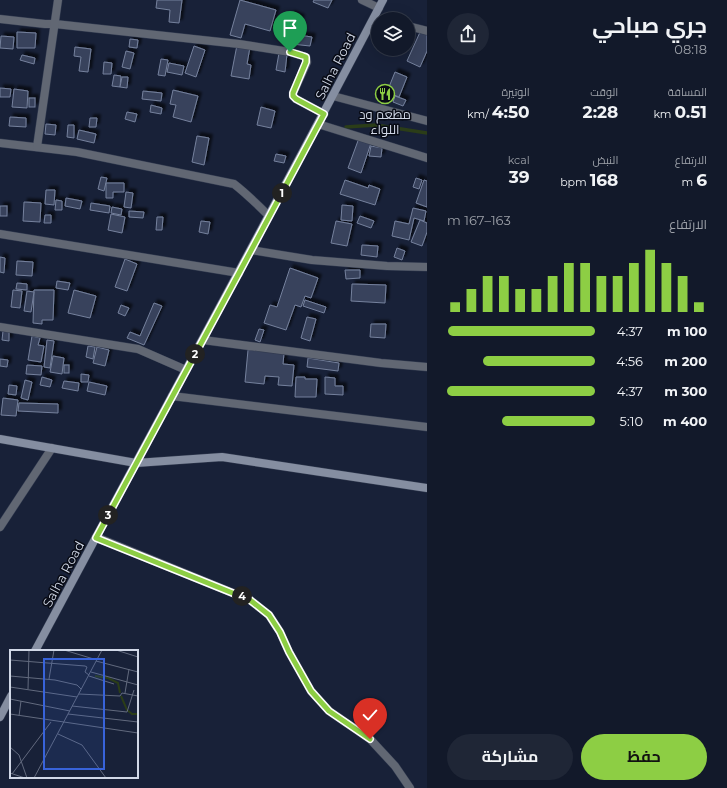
<!DOCTYPE html>
<html lang="ar">
<meta charset="utf-8">
<style>
:root{--surface:#12192a;--page:#1f2636;--text:#f1f3f6;--muted:#9ca0a8;--line:#313847;--accent:#8dce44}
body{margin:0;font-family:Montserrat,Cairo,sans-serif;background:var(--page);color:var(--text);direction:rtl;height:100vh;display:flex;flex-direction:column;font-size:15px;white-space:nowrap}
*{box-sizing:border-box;margin:0}
p{font-size:13px;color:var(--muted)}
.icon{flex:none;width:22px;height:22px;fill:none;stroke:currentColor;stroke-width:2;stroke-linecap:round;stroke-linejoin:round}
.map{position:relative;flex:1;overflow:hidden;direction:ltr}
.drawer{display:flex;flex-direction:column;background:var(--surface);width:300px}
.drawer>*{flex:none}
.controls{position:absolute;left:371px;top:12px;display:grid;gap:8px}
.controls a{display:grid;place-items:center;width:44px;height:44px;border-radius:50%;background:var(--surface);box-shadow:0 4px 16px #0002,0 0 0 1px var(--line);font-size:20px}
.pin{position:absolute;display:grid;place-items:center;width:34px;height:34px;color:#fff;margin:-41px -17px;border-radius:50% 50% 50% 0;rotate:-45deg;box-shadow:0 0 4px #0007}
.pin .icon{rotate:45deg}
.km{position:absolute;width:20px;height:20px;margin:-10px;border-radius:50%;background:#222;color:#fff;font-size:11px;line-height:20px;text-align:center}
.round{display:grid;place-items:center;flex:none;width:42px;height:42px;border-radius:21px;background:var(--page)}
.overview{display:flex;align-items:center;justify-content:space-between;height:68px;padding:0 20px}
h1{font-size:22px;font-weight:700;line-height:30px}
.stats{display:grid;grid-template-columns:repeat(3,1fr);gap:6px;height:68px;padding:4px 20px}
.stats div{display:grid;align-content:center}
.stats b{font-size:17px;font-weight:700}
.stats small{font-size:11px;font-weight:400}
.stats p{font-size:11px}
.chart{height:112px;padding:8px 20px}
.chart p{display:flex;justify-content:space-between}
.chart svg{width:100%;height:72px;margin-top:4px;stroke:var(--accent);stroke-width:6}
.cta{display:flex;gap:8px;margin-top:auto;padding:8px 20px}
.cta a{flex:1;height:46px;border-radius:24px;background:var(--accent);color:#111;font-size:16px;font-weight:700;line-height:46px;text-align:center}
.cta a+a{background:var(--page);color:var(--text)}
ul{padding:0 20px;list-style:none;font-size:13px}
li{display:grid;grid-template-columns:64px 48px 1fr;align-items:center;height:30px}
li i{height:10px;border-radius:5px;background:var(--accent)}
main{display:flex;flex:1;min-height:0}
.map>svg:first-child{display:block}
.lines{fill:none;stroke-linecap:round;stroke-linejoin:round}
.stream{stroke:#2b3d18;stroke-width:3.5}
.building{fill:#39435c;stroke:#75819d;filter:url(#shadow)}
.street-casing{stroke:#323b50;stroke-width:9}
.secondary-casing{stroke:#323b50;stroke-width:9}
.street{stroke:#616773;stroke-width:8}
.secondary{stroke:#858ea1;stroke-width:8}
.route-casing{stroke:#fff;stroke-width:8}
.route{stroke:#8dce44;stroke-width:5}
.labels{text-anchor:middle;dominant-baseline:central;stroke-width:3;stroke-linejoin:round;paint-order:stroke}
.street-label{font-size:13px;fill:#d1d8e7;stroke:#080b15}
.poi-label{font-size:13px;fill:#d1d8e7;stroke:#080b15}
.inset-river{fill:none;stroke:#2b3d18;stroke-width:2}
.inset-road{fill:none;stroke:#626a7e;stroke-width:1}
.view{fill:#3863da;fill-opacity:0.15;stroke:#3863da;stroke-width:2}
.inset-edge{fill:none;stroke:#d1d8e7;stroke-width:2}
</style>
<main>
<section class="drawer">
<div class="overview"><div><h1>جري صباحي</h1><p>08:18</p></div><a class="round"><svg class="icon" aria-label="share" viewBox="0 0 24 24"><path d="M12 15V3M7 8l5-5 5 5M5 13v7h14v-7"/></svg></a></div>
<div class="stats">
<div><p>المسافة</p><b>0.51<small> km</small></b></div>
<div><p>الوقت</p><b>2:28</b></div>
<div><p>الوتيرة</p><b>4:50<small> /km</small></b></div>
</div>
<div class="stats">
<div><p>الارتفاع</p><b>6<small> m</small></b></div>
<div><p>النبض</p><b>168<small> bpm</small></b></div>
<div><p>kcal</p><b>39</b></div>
</div>
<div class="chart"><p><span>الارتفاع</span>163–167 m</p>
<svg viewBox="0 0 160 44" preserveAspectRatio="none"><path d="M5 44V38M15 44V30M25 44V22M35 44V22M45 44V30M55 44V30M65 44V22M75 44V14M85 44V14M95 44V22M105 44V22M115 44V14M125 44V6M135 44V14M145 44V22M155 44V38"/></svg>
</div>
<ul>
<li><b>100 m</b>4:37<i style="width:99%"></i></li>
<li><b>200 m</b>4:56<i style="width:76%"></i></li>
<li><b>300 m</b>4:37<i style="width:100%"></i></li>
<li><b>400 m</b>5:10<i style="width:63%"></i></li>
</ul>
<div class="cta"><a>حفظ</a><a>مشاركة</a></div>
</section>
<div class="map">
<svg width="427" height="788" viewBox="0 0 427 788">
<defs>
<filter id="shadow"><feDropShadow dx="3.5" dy="-3.5" stdDeviation="1" flood-color="#0009"/></filter>
</defs>
<rect width="100%" height="100%" fill="#182138"/>
<g class="lines">
<polyline class="stream" points="346,127 376,125 427,133"/>
</g>
<g class="building">
<polygon points="157,0 182,0 179,23 169,22 170,10 156,8"/>
<polygon points="240,0 276,10 270,31 245,24 241,38 230,35"/>
<polygon points="314,0 332,0 328,8 313,2"/>
<polygon points="291,14 301,18 295,34 285,30"/>
<polygon points="421,30 427,33 427,51 420,67 407,61"/>
<polygon points="17,32 36,33 35,48 17,48"/>
<polygon points="284,33 312,37 310,46 282,43"/>
<polygon points="1,36 14,37 13,49 0,48"/>
<polygon points="130,39 138,40 137,48 129,47"/>
<polygon points="237,45 250,47 247,64 251,65 249,79 231,76"/>
<polygon points="194,46 205,50 196,77 185,73"/>
<polygon points="75,47 91,49 88,72 79,71 81,57 74,56"/>
<polygon points="126,51 134,53 130,69 122,67"/>
<polygon points="279,53 287,54 285,72 276,70"/>
<polygon points="22,55 35,58 34,64 20,60"/>
<polygon points="161,59 168,60 165,76 158,75"/>
<polygon points="104,62 112,63 111,74 103,74"/>
<polygon points="169,63 184,66 182,75 167,72"/>
<polygon points="395,72 407,77 399,97 387,92"/>
<polygon points="114,75 121,76 120,87 112,86"/>
<polygon points="122,77 128,77 127,88 120,87"/>
<polygon points="0,88 11,89 10,97 0,97"/>
<polygon points="14,89 28,91 27,108 12,107"/>
<polygon points="173,90 198,96 191,122 173,117 176,105 170,104"/>
<polygon points="143,91 162,93 161,101 142,99"/>
<polygon points="395,96 406,100 403,106 393,102"/>
<rect x="29" y="98" width="6" height="9"/>
<polygon points="151,105 162,108 161,114 150,112"/>
<polygon points="261,107 275,111 271,128 257,125"/>
<polygon points="127,112 137,114 135,122 125,119"/>
<polygon points="10,117 26,118 26,127 9,126"/>
<polygon points="90,118 97,118 96,127 89,127"/>
<polygon points="46,124 56,125 55,135 45,134"/>
<polygon points="68,125 74,125 74,138 67,137"/>
<polygon points="79,130 96,134 94,143 77,139"/>
<polygon points="197,136 209,138 204,165 192,162"/>
<polygon points="359,138 371,143 361,173 348,168"/>
<polygon points="371,146 382,148 381,157 369,156"/>
<polygon points="276,154 286,156 284,163 274,161"/>
<polygon points="101,177 107,178 104,191 98,189"/>
<polygon points="416,178 422,180 419,189 413,187"/>
<polygon points="345,180 368,188 369,185 380,189 375,205 340,194"/>
<polygon points="424,180 427,181 427,207 416,203"/>
<polygon points="106,183 124,183 124,192 113,192 113,198 106,198"/>
<polygon points="46,190 55,190 54,205 45,204"/>
<polygon points="126,192 133,193 131,208 124,207"/>
<polygon points="66,198 82,201 80,209 65,206"/>
<polygon points="56,200 62,201 62,210 55,210"/>
<polygon points="24,202 41,203 40,222 23,221"/>
<polygon points="91,203 110,206 109,213 90,210"/>
<polygon points="342,205 353,206 352,221 341,220"/>
<rect x="0" y="206" width="7" height="10"/>
<polygon points="112,207 122,209 121,215 111,213"/>
<polygon points="413,208 426,211 424,221 414,218 409,240 392,236 395,221 409,224"/>
<polygon points="129,211 144,212 143,218 129,217"/>
<polygon points="111,214 125,217 122,233 108,230"/>
<polygon points="45,215 51,215 51,223 44,223"/>
<polygon points="360,216 374,221 371,228 357,223"/>
<polygon points="157,217 163,217 162,230 156,230"/>
<polygon points="420,220 427,223 427,232 422,246 411,242"/>
<polygon points="201,221 210,222 208,234 199,232"/>
<polygon points="336,221 352,224 347,246 331,243"/>
<polygon points="362,245 378,246 377,257 361,255"/>
<polygon points="397,248 405,251 402,260 394,257"/>
<polygon points="0,257 5,258 4,273 0,272"/>
<polygon points="125,259 137,264 127,291 115,287"/>
<polygon points="17,261 33,262 32,276 16,275"/>
<polygon points="290,268 318,278 311,298 305,296 301,307 295,305 286,330 264,323 270,305 277,307"/>
<polygon points="345,270 360,270 360,278 346,279"/>
<polygon points="57,281 70,283 68,290 56,288"/>
<polygon points="17,283 27,284 27,290 16,289"/>
<polygon points="352,284 386,285 385,303 351,301"/>
<polygon points="13,290 22,291 20,308 11,307"/>
<polygon points="34,290 54,290 53,320 42,320 42,324 33,323"/>
<polygon points="74,290 96,296 90,318 68,313"/>
<polygon points="27,291 34,292 31,312 24,311"/>
<polygon points="305,300 326,307 324,313 303,306"/>
<polygon points="154,303 162,306 144,345 127,338 130,332 140,336"/>
<polygon points="121,305 129,308 125,316 118,313"/>
<polygon points="307,317 316,319 310,341 301,338"/>
<polygon points="371,324 386,324 385,338 370,337"/>
<polygon points="259,329 264,330 260,342 255,340"/>
<polygon points="3,331 9,332 9,341 2,340"/>
<polygon points="32,336 40,338 38,345 44,346 41,362 28,360"/>
<polygon points="47,340 54,341 50,368 44,367"/>
<polygon points="88,346 95,347 93,359 86,357"/>
<polygon points="97,347 109,350 105,366 93,363"/>
<polygon points="248,350 284,353 283,364 294,365 292,386 278,385 279,377 265,376 264,384 245,382"/>
<polygon points="53,356 64,358 62,374 50,372"/>
<polygon points="308,358 339,363 338,371 307,367"/>
<polygon points="0,359 8,360 7,367 0,366"/>
<polygon points="27,365 42,366 41,375 26,374"/>
<rect x="64" y="365" width="5" height="8"/>
<polygon points="81,374 89,375 88,382 81,382"/>
<polygon points="42,377 52,380 50,387 40,385"/>
<polygon points="296,377 305,377 305,379 317,379 316,397 295,397"/>
<polygon points="325,377 335,378 335,386 343,386 343,395 325,394"/>
<polygon points="25,380 32,382 28,400 21,398"/>
<polygon points="64,381 79,383 78,391 62,388"/>
<polygon points="89,382 107,386 105,395 87,391"/>
<polygon points="9,385 17,386 16,395 8,394"/>
<polygon points="3,398 18,400 16,416 1,415"/>
<polygon points="19,403 58,404 58,413 18,411"/>
</g>
<g class="lines">
<defs>
<g id="street">
<polyline points="362,0 379,8"/>
<polyline points="0,19 45,24 55,24 239,44 290,52 303,56 306,57 307,62 293,93 293,96 296,99 324,114"/>
<polyline points="408,26 427,31"/>
<polyline points="333,96 427,121"/>
<polyline points="318,124 427,158"/>
<path d="M0 143 77 152 234 184C247 194 258 205 269 216"/>
<polyline points="37,147 58,0"/>
<polyline points="0,234 239,273"/>
<polyline points="251,250 312,260 387,266 427,267"/>
<polyline points="0,327 138,349 186,370"/>
<polyline points="203,340 381,363 427,367"/>
<polyline points="172,396 427,427"/>
<polyline points="0,527 52,448"/>
<polyline points="96,537 250,600 269,615 280,632 289,652 311,691 329,711 370,739 395,766 410,788"/>
</g>
<g id="secondary">
<polyline points="0,439 136,463 222,457 427,488"/>
<path d="M35 651C151 434 269 218 383 0"/>
<polyline points="0,717 11,696"/>
</g>
</defs>
<use href="#street" class="street-casing"/>
<use href="#secondary" class="secondary-casing"/>
<use href="#street" class="street"/>
<use href="#secondary" class="secondary"/>
</g>
<g class="lines">
<defs>
<polyline id="route" points="290,52 303,56 306,57 306,62 293,93 293,96 296,99 324,114 239,273 96,538 250,600 269,615 280,632 289,652 311,691 329,711 370,739"/>
</defs>
<use href="#route" class="route-casing"/>
<use href="#route" class="route"/>
</g>
<defs>
<symbol id="restaurant-ring" viewBox="-11 -11 22 22"><circle r="9.5" fill="#080b15" stroke="#8dce44" stroke-width="1.5"/><path d="M-5-6h1v4h1v-4h1v4h1v-4h1v5L-1.5 .5V6h-2V.5L-5-1ZM5-6V6H3V1.5H1.5Q1.5-4 5-6Z" fill="#8dce44"/></symbol>
</defs>
<g fill-rule="evenodd">
<use href="#restaurant-ring" x="374" y="83" width="22" height="22"/>
</g>
<g class="labels">
<g class="street-label">
<text transform="translate(335 66) rotate(-63)">Salha Road</text>
<text transform="translate(63 574) rotate(-62)">Salha Road</text>
</g>
<g class="poi-label">
<text x="385" y="114">مطعم ود<tspan x="385" dy="15">اللواء</tspan></text>
</g>
</g>
<g transform="translate(10 650)">
<rect width="128" height="128" fill="#182138"/>
<path class="inset-river" d="M85 26 98 28 108 33 110 43M111 46 117 60 122 64H128"/>
<path class="inset-road" d="M54 0 87 10M106 0 128 7M0 10 75 16 77 17 75 22 79 25M86 11 128 22M81 22 128 35M0 26 45 30 67 35 71 39M79 26 104 34M39 29 44 0M0 37 67 47M18 39 19 0M115 43 119 19M69 44 110 46 112 43 128 46M0 49 60 61M62 56 117 62 124 40M0 64 128 83M58 64 128 72M9 66 11 51M48 84 72 95 96 128M0 97 9 105 17 128M0 123 15 128M2 124 41 72M24 128 92 0"/>
<path class="view" d="M34 9H94V119H34Z"/>
<rect width="128" height="128" class="inset-edge"/>
</g>
</svg>
<div class="controls">
<a><svg class="icon" aria-label="layers" viewBox="0 0 24 24"><path d="M12 4l9 5-9 5-9-5zM3 14l9 5 9-5"/></svg></a>
</div>
<div class="pin" style="left:290px;top:52px;background:#1e9e55"><svg class="icon" aria-label="arrive" viewBox="0 0 24 24"><path d="M6 21V4h12l-3 4 3 4H6"/></svg></div>
<div class="pin" style="left:370px;top:739px;background:#d93025"><svg class="icon" aria-label="check" viewBox="0 0 24 24"><path d="M5 12l5 5 9-10"/></svg></div>
<b class="km" style="left:282px;top:193px">1</b>
<b class="km" style="left:195px;top:354px">2</b>
<b class="km" style="left:108px;top:515px">3</b>
<b class="km" style="left:242px;top:596px">4</b>
</div>
</main>
